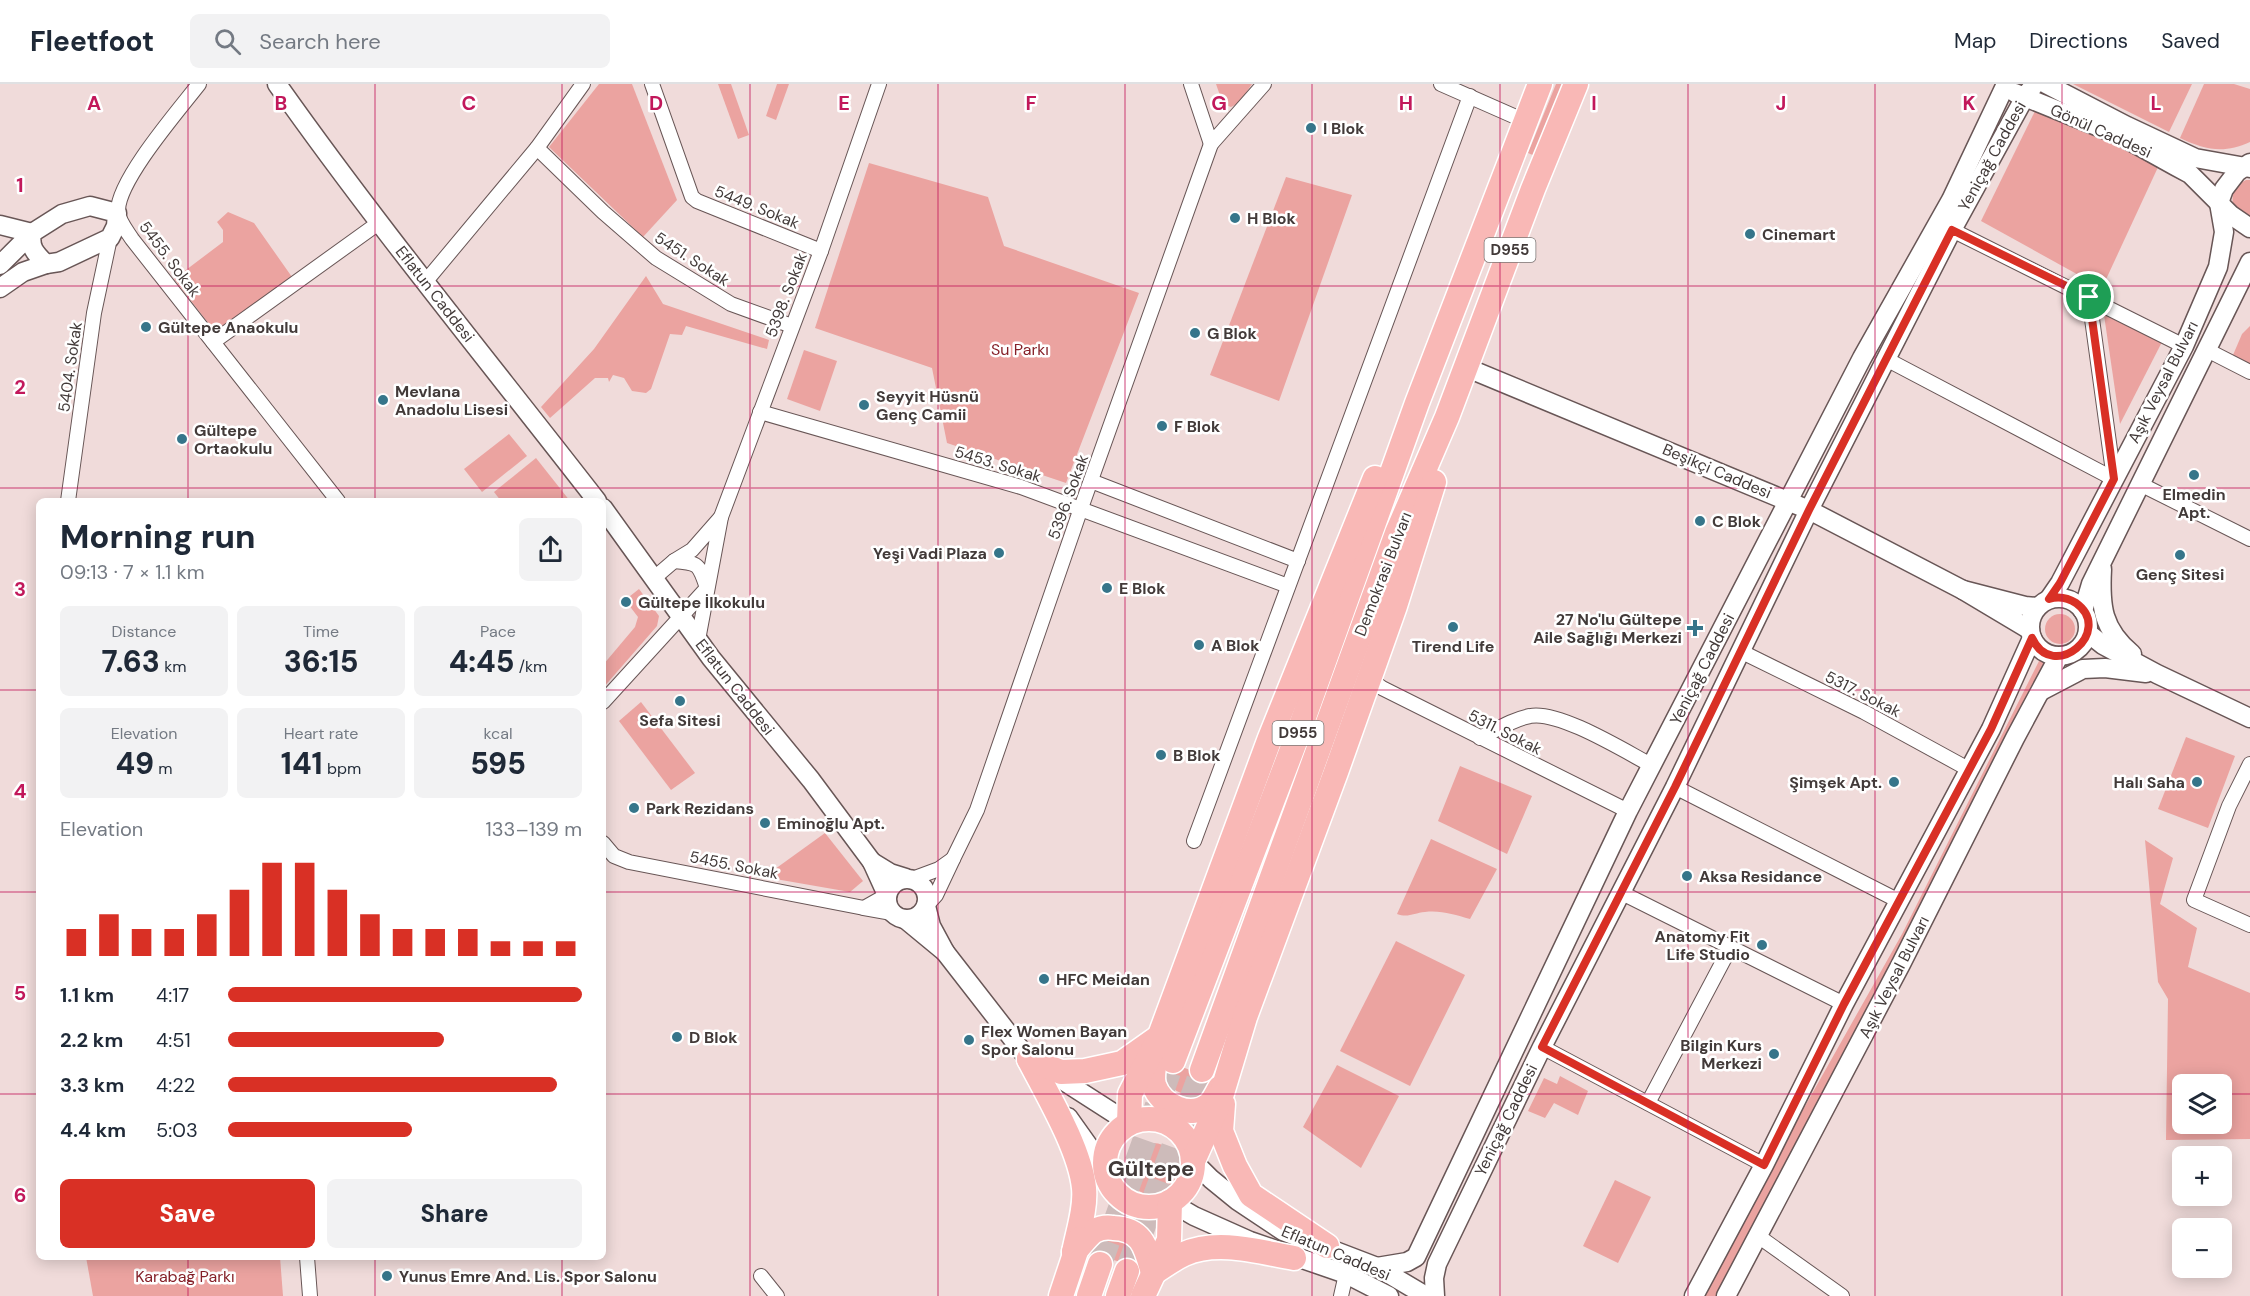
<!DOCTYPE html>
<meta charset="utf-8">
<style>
:root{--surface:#fff;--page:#f2f2f3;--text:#1f2937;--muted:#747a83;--line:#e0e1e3;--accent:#d93025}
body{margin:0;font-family:"DM Sans",sans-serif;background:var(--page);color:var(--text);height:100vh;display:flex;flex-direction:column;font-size:22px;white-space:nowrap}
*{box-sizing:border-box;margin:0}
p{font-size:20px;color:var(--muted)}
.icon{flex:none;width:33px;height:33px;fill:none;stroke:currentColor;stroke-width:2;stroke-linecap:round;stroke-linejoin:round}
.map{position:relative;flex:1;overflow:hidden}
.details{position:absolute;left:36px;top:414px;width:570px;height:762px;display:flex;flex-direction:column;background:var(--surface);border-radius:9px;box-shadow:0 3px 15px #0003}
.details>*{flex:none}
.buttons{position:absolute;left:2172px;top:990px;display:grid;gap:12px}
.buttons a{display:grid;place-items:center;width:60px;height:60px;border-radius:9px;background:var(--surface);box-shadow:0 3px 15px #0003;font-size:30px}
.pin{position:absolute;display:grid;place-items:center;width:51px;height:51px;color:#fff;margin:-26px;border:3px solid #fff;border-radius:50%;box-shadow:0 2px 6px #0007}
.round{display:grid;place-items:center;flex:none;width:63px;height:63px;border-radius:9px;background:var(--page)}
.head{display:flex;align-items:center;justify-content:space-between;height:102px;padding:0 24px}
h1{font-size:33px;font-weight:800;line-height:45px}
.stats{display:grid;grid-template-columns:repeat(3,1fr);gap:9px;height:102px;padding:6px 24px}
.stats div{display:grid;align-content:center;border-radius:9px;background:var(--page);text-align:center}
.stats b{font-size:30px;font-weight:800}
.stats small{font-size:16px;font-weight:400}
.stats p{font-size:16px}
.chart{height:168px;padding:12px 24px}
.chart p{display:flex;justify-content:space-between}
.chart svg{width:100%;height:108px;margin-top:6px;stroke:var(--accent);stroke-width:6}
.cta{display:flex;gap:12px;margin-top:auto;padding:12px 24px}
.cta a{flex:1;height:69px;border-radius:9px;background:var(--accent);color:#fff;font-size:24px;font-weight:800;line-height:69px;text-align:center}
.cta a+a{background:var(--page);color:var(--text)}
ul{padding:0 24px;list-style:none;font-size:20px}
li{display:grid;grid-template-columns:96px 72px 1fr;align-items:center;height:45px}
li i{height:15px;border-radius:8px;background:var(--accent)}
header{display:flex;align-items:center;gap:36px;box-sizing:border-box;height:84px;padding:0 30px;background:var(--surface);border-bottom:2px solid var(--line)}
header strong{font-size:28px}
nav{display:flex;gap:33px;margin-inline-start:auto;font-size:21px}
.search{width:420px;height:54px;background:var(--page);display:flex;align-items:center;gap:15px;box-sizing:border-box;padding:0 21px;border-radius:9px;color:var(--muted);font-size:22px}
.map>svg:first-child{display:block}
.green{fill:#eba3a0;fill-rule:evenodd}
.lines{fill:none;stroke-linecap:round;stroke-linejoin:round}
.highway-tunnel{stroke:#cdbbba;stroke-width:24;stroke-dasharray:24 12;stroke-linecap:butt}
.street-casing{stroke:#685656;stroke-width:16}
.secondary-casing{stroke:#685656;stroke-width:21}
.highway-casing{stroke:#fff;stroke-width:27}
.street{stroke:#fff;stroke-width:14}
.secondary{stroke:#fff;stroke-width:18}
.highway{stroke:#f9b8b6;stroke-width:24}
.route-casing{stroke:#fff;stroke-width:12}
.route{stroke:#d93025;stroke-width:8}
.grid{fill:none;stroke:#c2185b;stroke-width:1.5;stroke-opacity:0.55}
.poi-dot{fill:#36758a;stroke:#fff;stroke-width:2}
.labels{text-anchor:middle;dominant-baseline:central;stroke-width:5;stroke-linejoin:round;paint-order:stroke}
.shield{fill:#fff;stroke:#7b7574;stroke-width:1.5}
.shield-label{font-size:15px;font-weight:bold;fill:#423a39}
.poi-label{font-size:16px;font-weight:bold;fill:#423a39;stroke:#fff;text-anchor:start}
.street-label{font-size:16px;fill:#423a39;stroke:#fff}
.park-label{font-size:16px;fill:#852028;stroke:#fff}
.district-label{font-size:22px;font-weight:bold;fill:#423a39;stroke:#fff}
.grid-label{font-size:20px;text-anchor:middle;font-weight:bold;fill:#c2185b;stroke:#fff;stroke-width:5;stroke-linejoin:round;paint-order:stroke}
</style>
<header>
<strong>Fleetfoot</strong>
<div class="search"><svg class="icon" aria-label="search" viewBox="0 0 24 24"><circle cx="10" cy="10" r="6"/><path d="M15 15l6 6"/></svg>Search here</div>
<nav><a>Map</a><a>Directions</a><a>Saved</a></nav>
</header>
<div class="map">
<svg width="2250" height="1212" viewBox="0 0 2250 1212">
<rect width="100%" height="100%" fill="#f0dbda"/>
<g class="green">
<polygon points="599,0 632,0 677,116 643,153 549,63"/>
<polygon points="718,0 731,0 749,51 738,55"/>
<polygon points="777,0 789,0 776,36 766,32"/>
<polygon points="1216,0 1252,0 1239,19 1231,23 1223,20"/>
<polygon points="1556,0 1565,0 1535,72 1528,69"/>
<polygon points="2073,0 2192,0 2169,48"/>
<path d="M2204 0H2234L2250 5V58C2224 70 2205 66 2180 54Z"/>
<polygon points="2037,23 2159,81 2102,204 1981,137"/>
<polygon points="869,79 988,113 1004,162 1139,209 1066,399 947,359 932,284 815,244"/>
<polygon points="1286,93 1352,111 1279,317 1210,291"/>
<path d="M2246 96H2250V133L2233 121C2231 109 2235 101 2246 96Z"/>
<polygon points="228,128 254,139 292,193 216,249 174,195 223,158 223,146 217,138"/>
<polygon points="646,192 663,220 769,256 767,265 686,242 682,251 670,250 651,305 646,309 632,307 624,294 613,291 609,298 608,294 595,294 550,334 541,323 594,265"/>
<polygon points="2104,231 2162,258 2120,340"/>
<polygon points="2250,242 2250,280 2233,271 2242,250"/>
<polygon points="804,266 837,277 820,327 787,315"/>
<polygon points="509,350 527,372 482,408 464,385"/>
<polygon points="536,374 570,417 501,417 494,408"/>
<polygon points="639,505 659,532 657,542 603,604 603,581 635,543 638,533 625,516"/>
<circle cx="2060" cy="545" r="15"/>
<polygon points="2040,575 2047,579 1909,852 1793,1067 1717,1212 1703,1212 1782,1063 1902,850"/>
<polygon points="641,618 695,689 671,706 619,637"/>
<polygon points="2186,653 2235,672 2208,744 2158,725"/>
<polygon points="1460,682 1532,712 1507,770 1438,737"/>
<polygon points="825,749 863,797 850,808 764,793"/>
<path d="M1431 755 1497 785 1470 835C1455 831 1441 826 1425 828 1414 829 1408 834 1397 830Z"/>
<path d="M2145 756 2173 774 2160 820 2197 844 2188 883 2250 909V1055L2166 1056 2168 915 2158 898ZM2222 1000V1040H2182V1000Z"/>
<polygon points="1396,857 1465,891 1410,1002 1340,967"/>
<path d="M1166 977 1214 995 1209 1005C1182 1017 1165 1008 1166 977Z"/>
<polygon points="1337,981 1399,1012 1361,1084 1303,1043"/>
<polygon points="1560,992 1588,1007 1578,1031 1554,1019 1545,1034 1528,1027 1544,994 1557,1000"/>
<circle cx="1153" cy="1085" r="26"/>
<polygon points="1615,1096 1651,1113 1618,1179 1583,1162"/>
<polygon points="1097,1155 1125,1155 1138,1173 1137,1183 1087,1168"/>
<polygon points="86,1173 280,1173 283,1212 93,1212"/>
</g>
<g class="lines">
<g class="highway-tunnel">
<polyline points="1100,1180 1173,977"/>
<polyline points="1127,1187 1202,986"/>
</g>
<defs>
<g id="street">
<path d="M199 0C178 27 119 95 118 126 117 135 127 147 132 155L338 417"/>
<polyline points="652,0 692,113 697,117 821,167"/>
<polyline points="1191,0 1211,60 1264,0"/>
<polyline points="1441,0 1525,37"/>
<polyline points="537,64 603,128 656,174 731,220 792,242"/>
<polyline points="1952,146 2184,262"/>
<polyline points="426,197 537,64 583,0"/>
<polyline points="2089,213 2114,395"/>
<polyline points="213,258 380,138"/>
<polyline points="2207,266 2250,288"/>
<polyline points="1886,275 2114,395"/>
<polyline points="760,328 1021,403 1288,502"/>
<polyline points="1091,397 1298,477"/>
<polyline points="2140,400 2250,455"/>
<polyline points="68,417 94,229 110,154"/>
<polyline points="721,433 821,167 879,0"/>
<polyline points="653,495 674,477 692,466 721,433 698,556"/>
<polyline points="1740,567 1864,628 1970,686"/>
<polyline points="1369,594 1382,604 1628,727"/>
<path d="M603 618 707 504C699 480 699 479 674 477"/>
<path d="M1480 654C1496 646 1513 635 1530 632 1559 626 1626 668 1653 682"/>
<polyline points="2250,680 2229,722 2194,816 2250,841"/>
<polyline points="1675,703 1899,817"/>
<polyline points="1194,757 1470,12"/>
<polyline points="603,759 614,772 629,778 864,824"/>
<polyline points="953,775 977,726 1081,424 1211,60"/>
<polyline points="912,795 939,785 953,775 936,811 926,822"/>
<polyline points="1620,808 1844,920"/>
<polyline points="887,811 864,824 892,829"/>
<polyline points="1542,963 1764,1081"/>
<polyline points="1648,1019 1730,864"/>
<polyline points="1758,1152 1842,1212"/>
<polyline points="307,1173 310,1212"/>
<polyline points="761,1192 777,1212"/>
<polyline points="1341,1212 1346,1190"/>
</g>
<g id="secondary">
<path d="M277 0C378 143 490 279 597 417"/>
<polyline points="2046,0 2127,42 2195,74 2250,84"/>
<polyline points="2015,9 2121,52 2175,82 2190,90 2231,131 2250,144"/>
<path d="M90 122 117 129 116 142 110 154 59 178 46 180C36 170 29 164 32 149L62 130Z"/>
<polyline points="0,141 32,149"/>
<polyline points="0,181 32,149"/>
<polyline points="0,204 23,188 46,180"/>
<polyline points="1465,283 1809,426 1963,506"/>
<polyline points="603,424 711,574 811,696 872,778"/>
<path d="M2102 485C2100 522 2102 545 2132 570"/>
<circle cx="2059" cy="543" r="29"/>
<polyline points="2049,515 2060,499 2184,262 2218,183 2224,148 2219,119 2224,105 2237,88 2250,79"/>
<polyline points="2083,527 2091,500 2250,178"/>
<polyline points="2030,546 1963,506 2025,522 2037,523"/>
<polyline points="2088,549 2103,561 2157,590 2250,634"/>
<polyline points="2041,607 2083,585 2105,584 2146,589"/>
<circle cx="907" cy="815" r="20"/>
<polyline points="887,811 872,778 890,789 906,794"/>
<polyline points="905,835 945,868 931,842 926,822"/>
<polyline points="945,868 1036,985"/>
<polyline points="1048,987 1129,1039"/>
<polyline points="1068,1033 1105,1085"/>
<polyline points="1193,1077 1211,1095 1238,1117 1283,1147 1377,1183 1426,1212"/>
<polyline points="1170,1118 1194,1132 1250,1157 1346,1190 1389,1212"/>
<polyline points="1377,1183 1407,1178 1416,1173 1628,727 1862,274 1951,116 2006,0"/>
<polyline points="1435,1212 1434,1194 1437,1180 1542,963 1675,703 1809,426 1952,146 2026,11 2035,0"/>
<polyline points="1694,1212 1764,1081 1844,920 1991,645 2032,554"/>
<polyline points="1726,1212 1901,880 2015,654 2059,572"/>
</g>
<g id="highway">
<path d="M1157 968C1155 979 1151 990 1154 1001 1161 1022 1191 1036 1210 1020 1214 1016 1217 1009 1220 1004"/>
<path d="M1029 975C1047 1010 1080 1065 1084 1104 1086 1124 1078 1148 1074 1168"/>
<polyline points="1029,975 1061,988 1085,987 1122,979 1156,955"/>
<polyline points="1173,977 1299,647 1417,319 1540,0"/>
<polyline points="1202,986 1397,449 1447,333 1533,105 1576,0"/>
<polyline points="1223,1020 1221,1047 1235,1082 1251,1111 1327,1162"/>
<circle cx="1149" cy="1079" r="44"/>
<polyline points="1129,1039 1130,1010 1159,954 1270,654 1375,394"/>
<polyline points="1193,1077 1219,1019 1245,933 1336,688 1395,522 1434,398"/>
<path d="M1074 1168C1080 1162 1087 1152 1094 1147 1100 1144 1107 1143 1113 1144 1143 1145 1146 1164 1153 1189 1163 1183 1173 1175 1184 1170 1218 1155 1259 1168 1294 1174"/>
<polyline points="1061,1212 1080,1155"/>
<polyline points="1089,1212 1100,1180"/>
<polyline points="1118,1212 1127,1187"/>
<polyline points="1143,1212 1169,1156 1170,1118"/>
</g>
</defs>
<use href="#street" class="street-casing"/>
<use href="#secondary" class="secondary-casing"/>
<use href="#highway" class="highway-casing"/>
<use href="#street" class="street"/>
<use href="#secondary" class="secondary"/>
<use href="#highway" class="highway"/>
</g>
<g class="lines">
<defs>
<path id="route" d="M1952 146 2089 213 2114 395 2060 499 2049 515C2059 512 2068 514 2076 519 2115 547 2053 600 2032 554L1991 645 1844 920 1764 1081 1542 963 1675 703 1809 426Z"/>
</defs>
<use href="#route" class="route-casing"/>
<use href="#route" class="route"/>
</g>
<path class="grid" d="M188 0V417M375 0V417M562 0V417M750 0V1212M938 0V1212M1125 0V1212M1312 0V1212M1500 0V1212M1688 0V1212M1875 0V1212M2062 0V1212M0 202H2250M0 404H2250M0 606H39M603 606H2250M0 808H39M603 808H2250M0 1010H39M603 1010H2182M2222 1010H2250M188 1173V1212M375 1173V1212M562 1173V1212"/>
<g class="poi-dot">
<circle cx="1311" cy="44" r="6"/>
<circle cx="1235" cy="134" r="6"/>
<circle cx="1750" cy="150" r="6"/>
<circle cx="146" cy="243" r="6"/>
<circle cx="1195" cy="249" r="6"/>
<circle cx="383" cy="316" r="6"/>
<circle cx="864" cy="321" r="6"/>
<circle cx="1162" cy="342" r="6"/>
<circle cx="182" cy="355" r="6"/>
<circle cx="2194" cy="391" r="6"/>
<circle cx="1700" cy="437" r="6"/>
<circle cx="999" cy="469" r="6"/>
<circle cx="2180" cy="471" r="6"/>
<circle cx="1107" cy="504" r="6"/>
<circle cx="626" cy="518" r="6"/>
<circle cx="1453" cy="543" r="6"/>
<path d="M1692 535h6v6h6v6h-6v6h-6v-6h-6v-6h6z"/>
<circle cx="1199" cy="561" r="6"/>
<circle cx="680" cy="617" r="6"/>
<circle cx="1161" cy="671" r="6"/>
<circle cx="1894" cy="698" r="6"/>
<circle cx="2197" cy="698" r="6"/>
<circle cx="634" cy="724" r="6"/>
<circle cx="765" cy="739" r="6"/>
<circle cx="1687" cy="792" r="6"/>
<circle cx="1762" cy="861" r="6"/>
<circle cx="1044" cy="895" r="6"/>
<circle cx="677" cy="953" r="6"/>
<circle cx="969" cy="956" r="6"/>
<circle cx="1774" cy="970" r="6"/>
<circle cx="387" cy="1192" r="6"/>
</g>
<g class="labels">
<g class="shield">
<rect x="1484.5" y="154" width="51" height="24" rx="4.5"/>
<rect x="1272.5" y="637" width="51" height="24" rx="4.5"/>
</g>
<g class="shield-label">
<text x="1510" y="166">D955</text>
<text x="1298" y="649">D955</text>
</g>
<g class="poi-label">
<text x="1323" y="44">I Blok</text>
<text x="1247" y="134">H Blok</text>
<text x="1762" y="150">Cinemart</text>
<text x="158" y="243">Gültepe Anaokulu</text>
<text x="1207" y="249">G Blok</text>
<text x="395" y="307">Mevlana<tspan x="395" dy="18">Anadolu Lisesi</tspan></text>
<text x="876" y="312">Seyyit Hüsnü<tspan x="876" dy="18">Genç Camii</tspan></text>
<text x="1174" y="342">F Blok</text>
<text x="194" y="346">Gültepe<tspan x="194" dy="18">Ortaokulu</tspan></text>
<text x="2194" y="410" text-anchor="middle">Elmedin<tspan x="2194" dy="18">Apt.</tspan></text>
<text x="1712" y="437">C Blok</text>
<text x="987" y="469" text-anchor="end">Yeşi Vadi Plaza</text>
<text x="2180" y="490" text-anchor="middle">Genç Sitesi</text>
<text x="1119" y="504">E Blok</text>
<text x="638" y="518">Gültepe İlkokulu</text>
<text x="1682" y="535" text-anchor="end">27 No'lu Gültepe<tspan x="1682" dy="18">Aile Sağlığı Merkezi</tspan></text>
<text x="1211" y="561">A Blok</text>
<text x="1453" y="562" text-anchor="middle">Tirend Life</text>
<text x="680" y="636" text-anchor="middle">Sefa Sitesi</text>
<text x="1173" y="671">B Blok</text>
<text x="1882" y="698" text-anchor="end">Şimşek Apt.</text>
<text x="2185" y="698" text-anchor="end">Halı Saha</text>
<text x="646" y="724">Park Rezidans</text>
<text x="777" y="739">Eminoğlu Apt.</text>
<text x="1699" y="792">Aksa Residance</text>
<text x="1750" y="852" text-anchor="end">Anatomy Fit<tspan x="1750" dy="18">Life Studio</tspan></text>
<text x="1056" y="895">HFC Meidan</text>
<text x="981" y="947">Flex Women Bayan<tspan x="981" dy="18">Spor Salonu</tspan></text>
<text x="689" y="953">D Blok</text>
<text x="1762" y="961" text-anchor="end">Bilgin Kurs<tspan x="1762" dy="18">Merkezi</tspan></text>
<text x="399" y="1192">Yunus Emre And. Lis. Spor Salonu</text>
</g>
<g class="street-label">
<text transform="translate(2101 47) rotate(24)">Gönül Caddesi</text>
<text transform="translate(1992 72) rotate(-61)">Yeniçağ Caddesi</text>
<text transform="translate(757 123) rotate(22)">5449. Sokak</text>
<text transform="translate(170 175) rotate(53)">5455. Sokak</text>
<text transform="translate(692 175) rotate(33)">5451. Sokak</text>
<text transform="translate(435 210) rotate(52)">Eflatun Caddesi</text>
<text transform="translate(786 211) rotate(-69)">5398. Sokak</text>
<text transform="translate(70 283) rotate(-82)">5404. Sokak</text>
<text transform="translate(2163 298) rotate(-63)">Aşık Veysal Bulvarı</text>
<text transform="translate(998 380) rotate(17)">5453. Sokak</text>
<text transform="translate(1717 387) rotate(23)">Beşikçi Caddesi</text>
<text transform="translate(1068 413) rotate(-70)">5396. Sokak</text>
<text transform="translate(1383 490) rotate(-69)">Demokrasi Bulvarı</text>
<text transform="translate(1702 585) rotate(-63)">Yeniçağ Caddesi</text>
<text transform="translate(735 603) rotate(52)">Eflatun Caddesi</text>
<text transform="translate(1863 610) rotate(27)">5317. Sokak</text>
<text transform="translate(1505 648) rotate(27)">5311. Sokak</text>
<text transform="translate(734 781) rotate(11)">5455. Sokak</text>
<text transform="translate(1894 893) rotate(-63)">Aşık Veysal Bulvarı</text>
<text transform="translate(1506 1036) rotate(-64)">Yeniçağ Caddesi</text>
<text transform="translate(1336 1169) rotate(23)">Eflatun Caddesi</text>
</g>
<g class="park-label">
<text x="1020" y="265">Su Parkı</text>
<text x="185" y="1192">Karabağ Parkı</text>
</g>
<g class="district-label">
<text x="1151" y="1084">Gültepe</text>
</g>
</g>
<g class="grid-label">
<text x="94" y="26">A</text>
<text x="281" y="26">B</text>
<text x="469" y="26">C</text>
<text x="656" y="26">D</text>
<text x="844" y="26">E</text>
<text x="1031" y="26">F</text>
<text x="1219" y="26">G</text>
<text x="1406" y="26">H</text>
<text x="1594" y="26">I</text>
<text x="1781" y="26">J</text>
<text x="1969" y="26">K</text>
<text x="2156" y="26">L</text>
<text x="20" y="108">1</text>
<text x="20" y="310">2</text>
<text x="20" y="512">3</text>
<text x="20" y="714">4</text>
<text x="20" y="916">5</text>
<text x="20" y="1118">6</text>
</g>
</svg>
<div class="buttons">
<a><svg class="icon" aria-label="layers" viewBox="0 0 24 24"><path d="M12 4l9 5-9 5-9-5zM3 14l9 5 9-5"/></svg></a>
<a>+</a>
<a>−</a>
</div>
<div class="pin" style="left:2089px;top:213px;background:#1e9e55"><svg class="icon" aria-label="arrive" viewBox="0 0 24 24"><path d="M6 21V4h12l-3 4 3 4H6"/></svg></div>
<section class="details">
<div class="head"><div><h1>Morning run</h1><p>09:13 · 7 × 1.1 km</p></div><a class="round"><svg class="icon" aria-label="share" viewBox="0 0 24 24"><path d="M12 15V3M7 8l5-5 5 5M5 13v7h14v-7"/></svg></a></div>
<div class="stats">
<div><p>Distance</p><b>7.63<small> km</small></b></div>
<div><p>Time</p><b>36:15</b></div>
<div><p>Pace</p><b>4:45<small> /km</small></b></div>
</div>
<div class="stats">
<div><p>Elevation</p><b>49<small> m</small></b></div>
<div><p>Heart rate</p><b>141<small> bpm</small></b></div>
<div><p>kcal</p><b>595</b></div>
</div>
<div class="chart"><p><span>Elevation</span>133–139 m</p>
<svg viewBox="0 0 160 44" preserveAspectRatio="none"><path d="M5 44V33M15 44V27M25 44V33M35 44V33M45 44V27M55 44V17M65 44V6M75 44V6M85 44V17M95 44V27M105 44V33M115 44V33M125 44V33M135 44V38M145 44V38M155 44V38"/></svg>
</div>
<ul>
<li><b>1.1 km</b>4:17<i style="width:100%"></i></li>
<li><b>2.2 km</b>4:51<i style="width:61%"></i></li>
<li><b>3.3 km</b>4:22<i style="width:93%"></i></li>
<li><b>4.4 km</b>5:03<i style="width:52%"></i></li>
</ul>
<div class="cta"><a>Save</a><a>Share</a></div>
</section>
</div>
